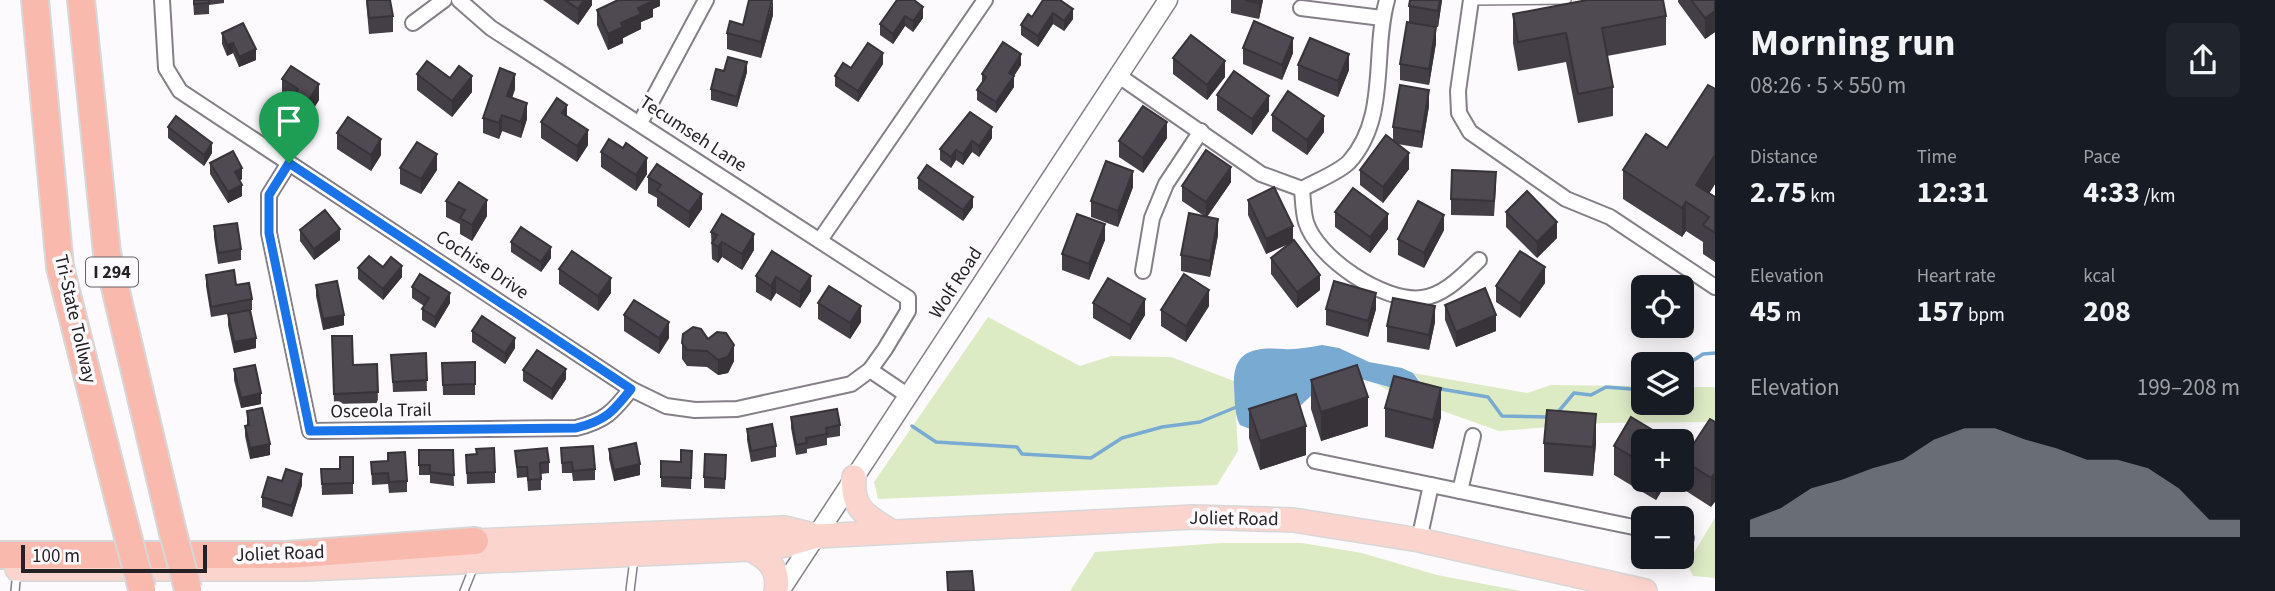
<!DOCTYPE html>
<meta charset="utf-8">
<style>
:root{--surface:#171b24;--page:#20242c;--text:#f1f3f6;--muted:#9ea1a6;--accent:#8c9099}
body{margin:0;font-family:"Source Sans 3",sans-serif;background:var(--page);color:var(--text);height:100vh;display:flex;flex-direction:column;font-size:26px;white-space:nowrap}
*{box-sizing:border-box;margin:0}
p{font-size:23px;color:var(--muted)}
.icon{flex:none;width:38px;height:38px;fill:none;stroke:currentColor;stroke-width:2;stroke-linecap:round;stroke-linejoin:round}
.map{position:relative;flex:1;overflow:hidden}
.details{display:flex;flex-direction:column;background:var(--surface);width:560px}
.details>*{flex:none}
.buttons{position:absolute;left:1631px;top:275px;display:grid;gap:14px}
.buttons a{display:grid;place-items:center;width:63px;height:63px;border-radius:10px;background:var(--surface);box-shadow:0 4px 18px #0003;font-size:35px}
.scale{position:absolute;left:21px;bottom:18px;width:186px;box-sizing:border-box;padding-left:7px;border:4px solid #252226;border-top:0;font-size:19px;line-height:24px;white-space:nowrap;color:#252226;-webkit-text-stroke:5px #fdfafe;paint-order:stroke}
.pin{position:absolute;display:grid;place-items:center;width:60px;height:60px;color:#fff;margin:-72px -30px;border-radius:50% 50% 50% 0;rotate:-45deg;box-shadow:0 0 7px #0007}
.pin .icon{rotate:45deg}
.round{display:grid;place-items:center;flex:none;width:74px;height:74px;border-radius:10px;background:var(--page)}
.summary{display:flex;align-items:center;justify-content:space-between;height:119px;padding:0 35px}
h1{font-size:38px;font-weight:700;line-height:52px}
.stats{display:grid;grid-template-columns:repeat(3,1fr);gap:10px;height:119px;padding:7px 35px}
.stats div{display:grid;align-content:center}
.stats b{font-size:30px;font-weight:700}
.stats small{font-size:19px;font-weight:400}
.stats p{font-size:19px}
.chart{height:196px;padding:14px 35px}
.chart p{display:flex;justify-content:space-between}
.chart svg{width:100%;height:126px;margin-top:7px;fill:var(--accent);opacity:.7}
main{display:flex;flex:1;min-height:0}
.map>svg:first-child{display:block}
.green{fill:#ddebc4}
.water{fill:#78aad2}
.lines{fill:none;stroke-linecap:round;stroke-linejoin:round}
.stream{stroke:#78aad2;stroke-width:3.5}
.service-casing{stroke:#857f88;stroke-width:10}
.minor-casing{stroke:#857f88;stroke-width:18}
.tertiary-casing{stroke:#857f88;stroke-width:21}
.primary-casing{stroke:#d8d7d8;stroke-width:26}
.motorway-casing{stroke:#d8d7d8;stroke-width:30}
.service{stroke:#fff;stroke-width:7}
.minor{stroke:#fff;stroke-width:14}
.tertiary{stroke:#fff;stroke-width:18}
.primary{stroke:#fbd5cd;stroke-width:23}
.motorway{stroke:#f9b9ac;stroke-width:26}
.motorway-bridge-casing{stroke:#d8d7d8;stroke-width:30;stroke-linecap:butt}
.motorway-bridge{stroke:#f9b9ac;stroke-width:26}
.wall{fill:#443f46}
.shaded-wall{fill:#373339}
.building{fill:#4f4951;stroke:#373339;stroke-width:2}
.route-casing{stroke:#fff;stroke-width:14}
.route{stroke:#1a73e8;stroke-width:9}
.labels{text-anchor:middle;dominant-baseline:central;stroke-width:7;stroke-linejoin:round;paint-order:stroke}
.shield{fill:#fdfafe;stroke:#666367;stroke-width:2}
.shield-label{font-size:18px;font-weight:bold;fill:#252226}
.street-label{font-size:19px;fill:#252226;stroke:#fdfafe}
</style>
<main>
<div class="map">
<svg width="1715" height="591" viewBox="0 0 1715 591">
<rect width="100%" height="100%" fill="#fdfafe"/>
<g class="green">
<polygon points="988,317 1080,366 1111,356 1171,357 1234,381 1238,451 1217,485 878,499 874,482"/>
<polygon points="1413,373 1527,393 1551,385 1643,386 1643,402 1682,402 1682,387 1715,387 1715,422 1602,423 1499,431 1400,396 1376,384 1400,390 1420,380"/>
<polygon points="1715,518 1715,578 1693,576 1687,564"/>
<polygon points="1221,543 1302,543 1362,553 1437,575 1521,591 1070,591 1095,552"/>
</g>
<path class="water" d="M1322 345 1339 348 1369 362 1402 368 1413 373 1422 385 1399 390 1361 379 1311 396 1301 405 1250 429 1240 425C1234 414 1235 399 1234 387 1232 350 1254 347 1284 349 1296 350 1310 347 1322 345Z"/>
<g class="lines">
<g class="stream">
<polyline points="1682,368 1703,354 1715,353"/>
<polyline points="1435,388 1488,397 1502,416 1549,417"/>
<polyline points="1558,412 1574,393 1591,395 1606,387 1643,390"/>
<polyline points="912,426 936,442 1017,447 1022,454 1091,458 1122,438 1162,427 1200,422 1239,406"/>
</g>
<defs>
<g id="service">
<polyline points="1471,1 1567,0"/>
<polyline points="15,591 17,571"/>
<polyline points="464,591 474,566"/>
<polyline points="630,591 634,559"/>
</g>
<g id="minor">
<polyline points="162,0 166,68 180,91 631,389 666,406 695,410 737,409 851,384 870,370 885,349 908,311 908,298 491,28 459,0"/>
<polyline points="1471,0 1458,91 1459,113 1470,132 1566,199 1610,217 1715,287"/>
<polyline points="1301,8 1382,18"/>
<polyline points="413,23 444,0"/>
<path d="M1119 76 1261 174 1302 189C1316 181 1338 173 1349 162 1389 118 1372 53 1387 0"/>
<polyline points="640,123 706,0"/>
<path d="M289 163 269 195V233L310 431 576 428C605 421 613 412 631 389"/>
<path d="M1302 189C1303 200 1303 212 1306 222 1317 258 1384 303 1422 298 1445 295 1463 275 1479 260"/>
<polyline points="820,240 985,0"/>
<polyline points="1143,271 1152,218 1166,184 1201,131"/>
<polyline points="870,370 907,395"/>
<polyline points="1315,461 1431,485 1419,540"/>
<polyline points="1431,485 1643,529"/>
<polyline points="1460,491 1473,436"/>
<polyline points="1682,537 1686,538"/>
</g>
<polyline id="tertiary" points="780,591 1168,0"/>
<g id="primary">
<path d="M854 477C851 510 867 516 892 532"/>
<polyline points="475,541 784,528 813,535"/>
<path d="M750 549C768 558 780 569 776 591"/>
<polyline points="17,569 307,569 750,549 786,545 817,536 1193,517 1293,520 1419,540 1645,591"/>
</g>
<g id="motorway">
<polyline points="35,0 60,267 127,533"/>
<polyline points="81,0 107,253 173,533"/>
<polyline points="0,555 287,555 475,541"/>
</g>
</defs>
<use href="#service" class="service-casing"/>
<use href="#minor" class="minor-casing"/>
<use href="#tertiary" class="tertiary-casing"/>
<use href="#primary" class="primary-casing"/>
<use href="#motorway" class="motorway-casing"/>
<use href="#service" class="service"/>
<use href="#minor" class="minor"/>
<use href="#tertiary" class="tertiary"/>
<use href="#primary" class="primary"/>
<use href="#motorway" class="motorway"/>
<defs>
<g id="motorway-bridge">
<polyline points="127,533 142,589"/>
<polyline points="173,533 188,589"/>
</g>
</defs>
<use href="#motorway-bridge" class="motorway-bridge-casing"/>
<use href="#motorway-bridge" class="motorway-bridge"/>
</g>
<g class="wall">
<polygon points="193,0 224,0 224,3 209,5 209,14 194,15"/>
<polygon points="366,0 390,0 393,16 393,32 369,34"/>
<polygon points="543,0 592,0 592,5 578,25"/>
<polygon points="660,0 660,6 653,9 653,17 641,22 641,29 623,38 623,43 608,50 597,25 597,10"/>
<polygon points="897,0 923,18 913,32 905,26 893,44 880,35 880,24"/>
<polygon points="1043,0 1073,19 1064,31 1053,24 1038,47 1021,35 1021,25 1032,17"/>
<polygon points="1231,0 1263,0 1259,19 1231,13"/>
<polygon points="1442,0 1438,27 1409,22 1409,6"/>
<polygon points="1678,0 1715,0 1715,32 1705,39 1678,2"/>
<polygon points="1513,14 1666,16 1666,45 1607,56 1613,87 1613,116 1578,123 1566,62 1518,71 1513,43"/>
<polygon points="773,15 761,58 727,49 727,33 743,25"/>
<polygon points="222,33 256,60 239,67 233,53 227,56 222,44"/>
<polygon points="1436,43 1429,85 1400,80 1400,64"/>
<polygon points="1243,48 1293,53 1282,80 1243,64"/>
<polygon points="1173,58 1225,77 1207,100 1173,74"/>
<polygon points="883,64 858,102 835,86 835,76 851,68"/>
<polygon points="1021,65 1014,76 1014,87 996,113 977,100 977,90 982,83 982,74"/>
<polygon points="1298,65 1349,70 1338,97 1298,80"/>
<polygon points="747,72 737,107 711,100 711,89"/>
<polygon points="417,74 450,78 472,92 452,117 417,90"/>
<polygon points="282,79 319,100 303,125 290,117 291,100 282,94"/>
<polygon points="515,89 512,98 527,119 521,138 502,131 499,139 483,133 483,118"/>
<polygon points="1715,89 1715,184 1709,194 1715,197 1715,262 1703,254 1703,242 1686,231 1682,237 1623,199 1623,170 1667,148"/>
<polygon points="1217,95 1269,111 1252,135 1217,110"/>
<polygon points="1429,106 1422,148 1397,144 1409,169 1383,203 1360,185 1360,170 1393,141 1393,127"/>
<polygon points="970,112 992,138 979,157 972,152 963,165 956,160 951,168 940,160 940,149"/>
<polygon points="1272,115 1324,132 1307,155 1272,131"/>
<polygon points="567,117 588,145 577,162 541,138 541,122"/>
<polygon points="168,127 212,153 204,166 168,138"/>
<polygon points="337,133 381,155 371,171 337,149"/>
<polygon points="1167,138 1143,173 1119,157 1119,141"/>
<polygon points="601,152 647,174 636,191 601,167"/>
<polygon points="210,163 242,179 239,181 242,196 228,203 210,174"/>
<polygon points="400,168 437,170 421,194 400,184"/>
<polygon points="648,177 702,209 689,228 657,206 657,198 648,193"/>
<polygon points="918,178 973,207 963,221 918,189"/>
<polygon points="1231,182 1207,217 1218,235 1210,277 1181,271 1181,255 1204,216 1182,201 1182,186"/>
<polygon points="1133,187 1118,227 1091,217 1091,201"/>
<polygon points="1496,187 1494,216 1451,215 1451,199"/>
<polygon points="1248,200 1293,241 1320,290 1297,308 1271,274 1271,258 1292,242 1266,254 1248,215"/>
<polygon points="446,201 487,216 472,241 460,234 460,224 446,217"/>
<polygon points="1335,212 1388,229 1370,253 1335,227"/>
<polygon points="1506,212 1557,238 1537,258 1506,227"/>
<polygon points="214,226 241,249 241,260 218,264 214,237"/>
<polygon points="300,230 340,240 314,260 300,241"/>
<polygon points="1444,230 1424,268 1398,255 1398,239"/>
<polygon points="711,232 754,250 742,270 722,257 718,263 712,259"/>
<polygon points="1105,240 1089,280 1062,270 1062,254"/>
<polygon points="511,242 551,258 541,272 511,252"/>
<polygon points="383,267 402,277 383,300 358,279 358,268"/>
<polygon points="559,269 611,293 598,311 559,284"/>
<polygon points="206,275 236,285 252,299 252,310 250,310 256,348 234,353 228,325 228,314 211,317 206,286"/>
<polygon points="756,276 811,276 811,291 800,308 776,293 771,301 756,292"/>
<polygon points="1545,283 1520,318 1496,302 1496,286"/>
<polygon points="316,285 344,325 323,330 316,296"/>
<polygon points="412,287 450,303 435,328 422,320 422,309 424,306 412,298"/>
<polygon points="818,303 861,322 850,339 818,319"/>
<polygon points="1093,303 1145,315 1130,340 1093,318"/>
<polygon points="1445,305 1496,331 1456,347 1445,320"/>
<polygon points="1209,306 1186,342 1161,326 1161,310"/>
<polygon points="1326,309 1376,309 1368,337 1326,325"/>
<polygon points="624,315 669,338 659,354 624,331"/>
<polygon points="1435,322 1429,350 1387,342 1387,326"/>
<polygon points="472,331 515,348 505,364 472,342"/>
<polygon points="332,336 353,365 377,364 378,403 334,404"/>
<polygon points="708,339 734,361 728,373 718,375 707,367 687,366 682,359 682,343"/>
<polygon points="426,353 427,391 393,392 391,355"/>
<polygon points="475,362 475,395 443,395 442,363"/>
<polygon points="234,369 261,404 241,408 234,380"/>
<polygon points="523,370 566,379 552,400 523,381"/>
<polygon points="1311,380 1368,426 1321,441 1311,409"/>
<polygon points="1385,408 1441,417 1433,449 1385,437"/>
<polygon points="1249,409 1306,455 1260,470 1249,438"/>
<polygon points="247,411 270,455 250,459 245,436 245,426 247,425"/>
<polygon points="791,417 840,425 840,436 827,438 827,445 807,449 807,453 796,455 791,428"/>
<polygon points="1715,422 1711,507 1683,489 1683,460"/>
<polygon points="747,429 776,446 776,457 751,462 747,440"/>
<polygon points="1643,441 1643,480 1668,480 1656,500 1614,475 1614,446"/>
<polygon points="1544,443 1596,443 1593,476 1544,472"/>
<polygon points="561,448 595,469 595,480 573,481 572,473 562,473"/>
<polygon points="609,449 640,475 614,481 609,459"/>
<polygon points="419,450 453,450 454,486 430,483 430,475 419,475"/>
<polygon points="515,451 549,462 549,473 541,474 541,490 528,491 527,477 517,478"/>
<polygon points="692,451 691,489 661,487 661,461 681,462"/>
<polygon points="388,453 407,481 407,492 389,493 388,484 372,485 371,462 388,461"/>
<polygon points="466,455 495,472 495,483 467,484"/>
<polygon points="353,457 353,494 322,495 321,469 340,469"/>
<polygon points="726,466 725,489 704,488 704,477"/>
<polygon points="282,481 302,485 292,517 262,507 262,497"/>
</g>
<g class="shaded-wall">
<polygon points="584,0 592,0 592,5 578,25 578,9"/>
<polygon points="650,0 660,0 660,6 653,9 653,17 641,22 641,29 623,38 623,43 608,50 608,34 638,8"/>
<polygon points="773,0 773,15 761,58 761,42"/>
<polygon points="1260,0 1263,0 1259,19 1259,3"/>
<polygon points="1440,0 1442,0 1438,27 1438,11"/>
<polygon points="923,7 923,18 913,32 913,21"/>
<polygon points="1073,9 1073,19 1064,31 1064,21"/>
<polygon points="1715,11 1715,32 1705,39 1705,18"/>
<polygon points="1053,13 1053,24 1038,47 1038,36"/>
<polygon points="905,16 905,26 893,44 893,34"/>
<polygon points="1436,27 1436,43 1429,85 1429,69"/>
<polygon points="1293,38 1293,53 1282,80 1282,65"/>
<polygon points="233,43 233,53 227,56 227,45"/>
<polygon points="256,49 256,60 239,67 239,57"/>
<polygon points="883,53 883,64 858,102 858,91"/>
<polygon points="1021,54 1021,65 1009,84 1009,73"/>
<polygon points="1349,54 1349,70 1338,97 1338,81"/>
<polygon points="1225,61 1225,77 1207,100 1207,85"/>
<polygon points="747,62 747,72 737,107 737,97"/>
<polygon points="515,74 515,89 507,112 507,96"/>
<polygon points="472,76 472,92 452,117 452,101"/>
<polygon points="1014,76 1014,87 996,113 996,102"/>
<polygon points="319,84 319,100 303,125 303,109"/>
<polygon points="1429,90 1429,106 1422,148 1422,132"/>
<polygon points="1269,96 1269,111 1252,135 1252,119"/>
<polygon points="527,103 527,119 521,138 521,122"/>
<polygon points="567,105 567,121 562,113"/>
<polygon points="502,115 502,131 499,139 499,123"/>
<polygon points="1324,116 1324,132 1307,155 1307,140"/>
<polygon points="1167,122 1167,138 1143,173 1143,158"/>
<polygon points="992,127 992,138 979,157 979,146"/>
<polygon points="588,130 588,145 577,162 577,146"/>
<polygon points="381,139 381,155 371,171 371,155"/>
<polygon points="972,141 972,152 963,165 963,154"/>
<polygon points="212,143 212,153 204,166 204,155"/>
<polygon points="956,150 956,160 951,168 951,157"/>
<polygon points="1409,153 1409,169 1383,203 1383,187"/>
<polygon points="437,154 437,170 421,194 421,179"/>
<polygon points="1715,155 1715,184 1698,210 1696,185"/>
<polygon points="647,158 647,174 636,191 636,175"/>
<polygon points="1231,167 1231,182 1206,218 1206,202"/>
<polygon points="242,168 242,179 235,183 235,172"/>
<polygon points="1133,171 1133,187 1118,227 1118,211"/>
<polygon points="242,185 242,196 228,203 228,192"/>
<polygon points="702,194 702,209 689,228 689,212"/>
<polygon points="973,197 973,207 963,221 963,210"/>
<polygon points="487,200 487,216 472,241 472,225"/>
<polygon points="1686,202 1686,231 1682,237 1682,208"/>
<polygon points="1388,214 1388,229 1370,253 1370,237"/>
<polygon points="1444,215 1444,230 1424,268 1424,253"/>
<polygon points="1218,219 1218,235 1210,277 1210,261"/>
<polygon points="1557,222 1557,238 1537,258 1537,242"/>
<polygon points="1105,224 1105,240 1089,280 1089,264"/>
<polygon points="1293,226 1293,242 1266,254 1266,239"/>
<polygon points="340,229 340,240 314,260 314,249"/>
<polygon points="754,234 754,250 742,270 742,254"/>
<polygon points="722,242 722,257 718,263 718,247"/>
<polygon points="551,247 551,258 541,272 541,262"/>
<polygon points="402,266 402,277 383,300 383,289"/>
<polygon points="1545,267 1545,283 1520,318 1520,303"/>
<polygon points="1320,275 1320,290 1297,308 1297,292"/>
<polygon points="811,276 811,291 800,308 800,292"/>
<polygon points="776,277 776,293 771,301 771,286"/>
<polygon points="611,278 611,293 598,311 598,296"/>
<polygon points="1209,290 1209,306 1186,342 1186,326"/>
<polygon points="450,293 450,303 435,328 435,317"/>
<polygon points="1376,293 1376,309 1368,337 1368,321"/>
<polygon points="1145,299 1145,315 1130,340 1130,325"/>
<polygon points="861,306 861,322 850,339 850,323"/>
<polygon points="1435,306 1435,322 1429,350 1429,335"/>
<polygon points="344,315 344,325 323,330 323,319"/>
<polygon points="1496,315 1496,331 1456,347 1456,332"/>
<polygon points="669,322 669,338 659,354 659,338"/>
<polygon points="256,338 256,348 234,353 234,342"/>
<polygon points="515,338 515,348 505,364 505,353"/>
<polygon points="734,345 734,361 728,373 718,375 718,360"/>
<polygon points="566,369 566,379 552,400 552,389"/>
<polygon points="1441,388 1441,417 1433,449 1433,420"/>
<polygon points="261,393 261,404 241,408 241,398"/>
<polygon points="1368,397 1368,426 1321,441 1321,412"/>
<polygon points="1596,414 1596,443 1593,476 1593,447"/>
<polygon points="1306,426 1306,455 1260,470 1260,441"/>
<polygon points="270,444 270,455 250,459 250,448"/>
<polygon points="640,464 640,475 614,481 614,470"/>
<polygon points="1715,473 1715,502 1711,507 1711,478"/>
<polygon points="302,474 302,485 292,517 292,506"/>
<polygon points="1656,480 1668,480 1656,500"/>
</g>
<g class="building">
<polygon points="194,0 209,0 209,3 194,4"/>
<polygon points="367,0 390,0 393,16 369,18"/>
<polygon points="565,0 584,0 578,9"/>
<polygon points="618,0 652,0 653,1 638,8 641,14 621,23 623,27 608,34 597,10"/>
<polygon points="749,0 772,0 761,42 727,33 730,21 743,25"/>
<polygon points="897,0 914,0 923,7 913,21 905,16 893,34 880,24"/>
<polygon points="1043,0 1060,0 1073,9 1064,21 1053,13 1038,36 1021,25 1028,14 1032,17"/>
<polygon points="1245,0 1260,0 1259,3"/>
<polygon points="1410,0 1440,0 1438,11 1409,6"/>
<polygon points="1587,0 1663,0 1666,16 1602,28 1613,87 1578,94 1566,33 1518,42 1513,14"/>
<polygon points="1691,0 1715,0 1715,11 1705,18"/>
<polygon points="1254,21 1293,38 1282,65 1243,48"/>
<polygon points="1407,22 1436,27 1429,69 1400,64"/>
<polygon points="243,23 256,49 239,57 233,43 227,45 222,33"/>
<polygon points="1191,35 1225,61 1207,85 1173,58"/>
<polygon points="1310,38 1349,54 1338,81 1298,65"/>
<polygon points="1003,42 1021,54 1009,73 1014,76 996,102 977,90 986,77 982,74"/>
<polygon points="868,43 883,53 858,91 835,76 843,63 851,68"/>
<polygon points="728,57 747,62 737,97 711,89 716,69 724,71"/>
<polygon points="427,61 450,78 459,66 472,76 452,101 417,74"/>
<polygon points="291,66 319,84 303,109 290,101 298,89 282,79"/>
<polygon points="500,68 515,74 507,96 527,103 521,122 502,115 499,123 483,118"/>
<polygon points="1234,71 1269,96 1252,119 1217,95"/>
<polygon points="1400,85 1429,90 1422,132 1393,127"/>
<polygon points="1708,85 1715,89 1715,155 1696,185 1715,197 1715,233 1703,225 1709,217 1686,202 1682,208 1623,170 1646,134 1667,148"/>
<polygon points="1288,91 1324,116 1307,140 1272,115"/>
<polygon points="557,98 567,105 562,113 588,130 577,146 541,122"/>
<polygon points="1143,106 1167,122 1143,158 1119,141"/>
<polygon points="970,112 992,127 979,146 972,141 963,154 956,150 951,157 940,149"/>
<polygon points="176,116 212,143 204,155 168,127"/>
<polygon points="348,117 381,139 371,155 337,133"/>
<polygon points="1386,135 1409,153 1383,187 1360,170"/>
<polygon points="609,139 623,148 626,143 647,158 636,175 601,152"/>
<polygon points="417,142 437,154 421,179 400,168"/>
<polygon points="1206,150 1231,167 1206,202 1182,186"/>
<polygon points="233,151 242,168 235,172 242,185 228,192 210,163"/>
<polygon points="1106,161 1133,171 1118,211 1091,201"/>
<polygon points="657,164 702,194 689,212 657,190 661,185 648,177"/>
<polygon points="927,165 973,197 963,210 918,178"/>
<polygon points="1452,170 1496,172 1494,201 1451,199"/>
<polygon points="459,182 487,200 472,225 460,218 465,210 446,201"/>
<polygon points="1274,187 1293,226 1266,239 1248,200"/>
<polygon points="1353,188 1388,214 1370,237 1335,212"/>
<polygon points="1527,191 1557,222 1537,242 1506,212"/>
<polygon points="1418,201 1444,215 1424,253 1398,239"/>
<polygon points="325,210 340,229 314,249 300,230"/>
<polygon points="1189,213 1218,219 1210,261 1181,255"/>
<polygon points="722,214 754,234 742,254 722,242 718,247 712,243 717,235 711,232"/>
<polygon points="1077,214 1105,224 1089,264 1062,254"/>
<polygon points="237,223 241,249 218,253 214,226"/>
<polygon points="521,227 551,247 541,262 511,242"/>
<polygon points="1294,240 1320,275 1297,292 1271,258"/>
<polygon points="572,251 611,278 598,296 559,269"/>
<polygon points="772,251 811,276 800,292 776,277 771,286 756,276"/>
<polygon points="1520,251 1545,267 1520,303 1496,286"/>
<polygon points="369,256 383,267 391,257 402,266 383,289 358,268"/>
<polygon points="234,270 236,285 249,283 252,299 211,307 206,275"/>
<polygon points="420,274 450,293 435,317 422,309 429,298 412,287"/>
<polygon points="1184,274 1209,290 1186,326 1161,310"/>
<polygon points="1108,278 1145,299 1130,325 1093,303"/>
<polygon points="337,281 344,315 323,319 316,285"/>
<polygon points="1334,281 1376,293 1368,321 1326,309"/>
<polygon points="829,286 861,306 850,323 818,303"/>
<polygon points="1485,288 1496,315 1456,332 1445,305"/>
<polygon points="1393,298 1435,306 1429,335 1387,326"/>
<polygon points="634,300 669,322 659,338 624,315"/>
<polygon points="250,310 256,338 234,342 228,314"/>
<polygon points="482,316 515,338 505,353 472,331"/>
<polygon points="693,327 701,329 708,339 717,332 726,333 734,345 728,357 718,360 707,351 687,350 682,343 683,334"/>
<polygon points="332,336 352,336 353,365 377,364 378,392 334,394"/>
<polygon points="537,350 566,369 552,389 523,370"/>
<polygon points="426,353 427,380 393,382 391,355"/>
<polygon points="475,362 475,384 443,385 442,363"/>
<polygon points="255,365 261,393 241,398 234,369"/>
<polygon points="1357,365 1368,397 1321,412 1311,380"/>
<polygon points="1394,376 1441,388 1433,420 1385,408"/>
<polygon points="1296,394 1306,426 1260,441 1249,409"/>
<polygon points="262,408 270,444 250,448 245,426 249,425 247,411"/>
<polygon points="837,409 840,425 826,428 827,434 806,438 807,443 796,445 791,417"/>
<polygon points="1547,410 1596,414 1593,447 1544,443"/>
<polygon points="1631,417 1671,441 1643,441 1643,463 1614,446"/>
<polygon points="1710,419 1715,422 1715,473 1711,478 1683,460"/>
<polygon points="772,424 776,446 751,451 747,429"/>
<polygon points="636,443 640,464 614,470 609,449"/>
<polygon points="593,446 595,469 573,471 572,462 562,463 561,448"/>
<polygon points="494,448 495,472 467,473 466,455 477,454 476,449"/>
<polygon points="547,448 549,462 540,463 541,479 528,480 527,467 517,467 515,451"/>
<polygon points="419,450 453,450 454,475 430,472 430,465 419,465"/>
<polygon points="681,450 692,451 691,478 661,477 661,461 681,462"/>
<polygon points="405,452 407,481 389,482 388,473 372,474 371,462 388,461 388,453"/>
<polygon points="705,454 726,455 725,479 704,477"/>
<polygon points="340,457 353,457 353,483 322,484 321,469 340,469"/>
<polygon points="286,469 302,474 292,506 262,497 268,477 282,481"/>
<polygon points="972,571 974,591 948,591 947,572"/>
</g>
<g class="lines">
<defs>
<path id="route" d="M289 163 631 389C613 412 605 421 576 428L310 431 269 233V195Z"/>
</defs>
<use href="#route" class="route-casing"/>
<use href="#route" class="route"/>
</g>
<g class="labels">
<rect class="shield" x="86" y="257.5" width="52" height="29" rx="5"/>
<g class="shield-label">
<text x="112" y="272">I 294</text>
</g>
<g class="street-label">
<text transform="translate(693 134) rotate(33)">Tecumseh Lane</text>
<text transform="translate(482 265) rotate(34)">Cochise Drive</text>
<text transform="translate(956 283) rotate(-57)">Wolf Road</text>
<text transform="translate(75 319) rotate(77)">Tri-State Tollway</text>
<text transform="translate(381 411) rotate(-1)">Osceola Trail</text>
<text transform="translate(1234 519) rotate(1)">Joliet Road</text>
<text transform="translate(280 554) rotate(-2)">Joliet Road</text>
</g>
</g>
</svg>
<div class="buttons">
<a><svg class="icon" aria-label="locate" viewBox="0 0 24 24"><circle cx="12" cy="12" r="6"/><path d="M12 2v4M12 18v4M2 12h4M18 12h4"/></svg></a>
<a><svg class="icon" aria-label="layers" viewBox="0 0 24 24"><path d="M12 4l9 5-9 5-9-5zM3 14l9 5 9-5"/></svg></a>
<a>+</a>
<a>−</a>
</div>
<div class="scale">100 m</div>
<div class="pin" style="left:289px;top:163px;background:#1e9e55"><svg class="icon" aria-label="arrive" viewBox="0 0 24 24"><path d="M6 21V4h12l-3 4 3 4H6"/></svg></div>
</div>
<section class="details">
<div class="summary"><div><h1>Morning run</h1><p>08:26 · 5 × 550 m</p></div><a class="round"><svg class="icon" aria-label="share" viewBox="0 0 24 24"><path d="M12 15V3M7 8l5-5 5 5M5 13v7h14v-7"/></svg></a></div>
<div class="stats">
<div><p>Distance</p><b>2.75<small> km</small></b></div>
<div><p>Time</p><b>12:31</b></div>
<div><p>Pace</p><b>4:33<small> /km</small></b></div>
</div>
<div class="stats">
<div><p>Elevation</p><b>45<small> m</small></b></div>
<div><p>Heart rate</p><b>157<small> bpm</small></b></div>
<div><p>kcal</p><b>208</b></div>
</div>
<div class="chart"><p><span>Elevation</span>199–208 m</p>
<svg viewBox="0 0 160 44" preserveAspectRatio="none"><path d="M0 44V38L10 34L20 27L30 24L40 20L50 17L60 10L70 6L80 6L90 10L100 13L110 17L120 17L130 20L140 27L150 38L160 38V44z"/></svg>
</div>
</section>
</main>
